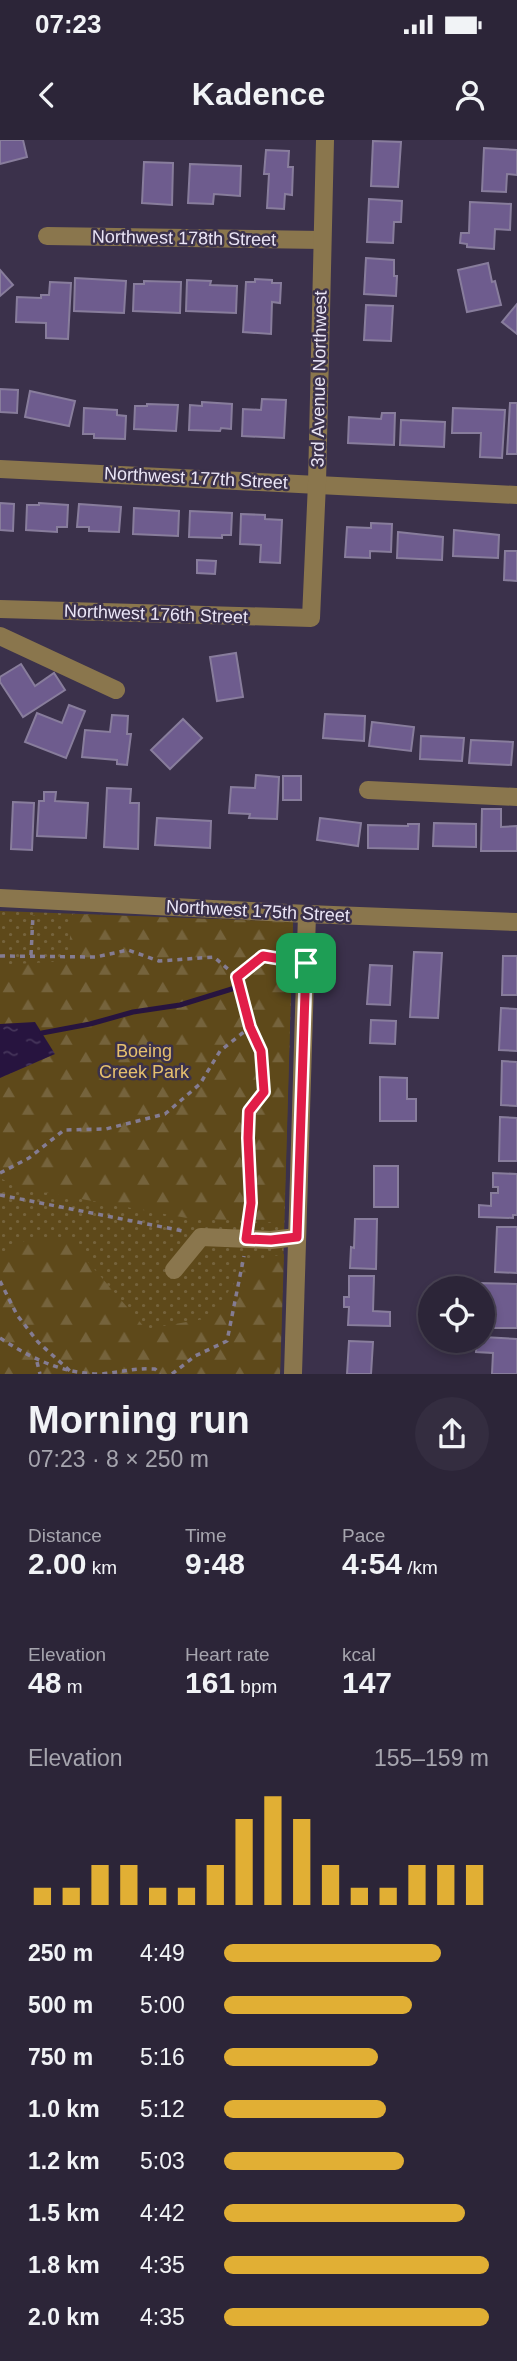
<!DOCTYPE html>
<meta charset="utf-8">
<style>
:root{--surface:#2c2538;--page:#342d40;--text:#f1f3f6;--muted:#a6a5ae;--line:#484253;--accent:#e1af34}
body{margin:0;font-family:Arial,sans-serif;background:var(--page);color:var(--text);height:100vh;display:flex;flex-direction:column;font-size:26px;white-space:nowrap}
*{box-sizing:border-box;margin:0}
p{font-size:23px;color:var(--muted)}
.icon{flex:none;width:38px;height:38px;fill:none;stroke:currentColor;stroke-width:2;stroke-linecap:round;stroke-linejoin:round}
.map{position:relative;height:1234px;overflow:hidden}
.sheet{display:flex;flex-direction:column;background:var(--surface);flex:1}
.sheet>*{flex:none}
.tools{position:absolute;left:418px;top:1136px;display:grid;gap:14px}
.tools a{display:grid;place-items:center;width:77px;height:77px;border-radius:50%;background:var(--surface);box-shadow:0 4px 10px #0003,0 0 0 2px var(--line);font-size:35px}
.pin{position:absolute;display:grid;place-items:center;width:60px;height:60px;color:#fff;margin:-30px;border-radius:14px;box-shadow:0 4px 10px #0006}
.round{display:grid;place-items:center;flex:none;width:74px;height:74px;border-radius:37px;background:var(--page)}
.head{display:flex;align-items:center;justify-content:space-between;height:119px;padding:0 28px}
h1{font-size:38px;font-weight:700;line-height:52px}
.metrics{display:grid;grid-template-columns:repeat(3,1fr);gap:10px;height:119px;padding:7px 28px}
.metrics div{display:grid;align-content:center}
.metrics b{font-size:30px;font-weight:700}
.metrics small{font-size:19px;font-weight:400}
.metrics p{font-size:19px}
.chart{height:196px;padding:14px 28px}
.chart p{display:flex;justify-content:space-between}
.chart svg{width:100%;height:126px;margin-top:7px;stroke:var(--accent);stroke-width:6}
ul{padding:0 28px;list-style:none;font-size:23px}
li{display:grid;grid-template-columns:112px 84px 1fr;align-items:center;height:52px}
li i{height:18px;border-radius:9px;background:var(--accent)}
.status{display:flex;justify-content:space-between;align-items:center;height:49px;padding:0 35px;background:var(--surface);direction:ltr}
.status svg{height:19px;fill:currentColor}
header{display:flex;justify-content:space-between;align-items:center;height:91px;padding:0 28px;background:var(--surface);font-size:32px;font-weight:700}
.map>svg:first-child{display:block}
.grass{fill:url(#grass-dots)}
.forest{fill:url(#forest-firs)}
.water{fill:url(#water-ripples)}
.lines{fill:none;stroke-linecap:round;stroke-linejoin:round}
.stream{stroke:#27143f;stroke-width:5}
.building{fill:#6e5c8e;stroke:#887d9c;stroke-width:2}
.path{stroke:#847c92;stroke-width:3.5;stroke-dasharray:5 5;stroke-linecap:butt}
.minor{stroke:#8a764d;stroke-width:18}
.route-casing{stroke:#fff;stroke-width:14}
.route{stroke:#e11d48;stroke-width:9}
.labels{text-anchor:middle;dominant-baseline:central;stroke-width:5;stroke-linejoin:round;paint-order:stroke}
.street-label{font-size:18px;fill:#eae5f6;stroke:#3b314b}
.park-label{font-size:18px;fill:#e6c06e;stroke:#3b314b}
</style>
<div class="status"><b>07:23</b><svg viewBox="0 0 49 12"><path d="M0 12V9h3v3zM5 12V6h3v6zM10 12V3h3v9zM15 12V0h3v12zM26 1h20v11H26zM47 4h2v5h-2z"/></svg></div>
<header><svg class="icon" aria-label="back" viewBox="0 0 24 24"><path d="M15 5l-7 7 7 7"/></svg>Kadence<svg class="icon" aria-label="person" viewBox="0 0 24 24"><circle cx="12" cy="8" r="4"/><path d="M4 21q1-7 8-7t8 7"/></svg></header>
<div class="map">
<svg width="517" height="1234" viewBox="0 0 517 1234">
<defs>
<pattern id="grass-dots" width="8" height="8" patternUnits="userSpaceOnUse" patternTransform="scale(1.75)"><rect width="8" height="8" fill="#5e491a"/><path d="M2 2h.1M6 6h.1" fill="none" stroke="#75633c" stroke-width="1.8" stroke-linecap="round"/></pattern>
<pattern id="forest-firs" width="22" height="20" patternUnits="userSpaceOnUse" patternTransform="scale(1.75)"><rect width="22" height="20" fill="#5e491a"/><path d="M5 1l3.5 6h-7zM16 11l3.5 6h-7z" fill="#75633c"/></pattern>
<pattern id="water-ripples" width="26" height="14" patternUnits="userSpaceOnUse" patternTransform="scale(1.75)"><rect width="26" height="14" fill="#27143f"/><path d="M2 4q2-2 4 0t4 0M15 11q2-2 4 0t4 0" fill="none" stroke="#46365b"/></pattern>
</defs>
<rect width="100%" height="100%" fill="#3b314b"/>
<polygon class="grass" points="0,771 293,782 280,1234 0,1234"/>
<g class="forest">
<polygon points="73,774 293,782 284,1083 187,1078 20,1048 0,1038 0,938 54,914 35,882 0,884 0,825 67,821"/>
<polygon points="28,1099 70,1101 146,1189 210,1178 249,1122 284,1114 280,1234 0,1234 0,1115"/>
</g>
<polygon class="water" points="35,882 55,914 0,938 0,884"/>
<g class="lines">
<polyline class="stream" points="42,893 90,884 133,872 180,865 235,848"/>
</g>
<g class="building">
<polygon points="0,0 23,0 27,17 0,24"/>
<polygon points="373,1 401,2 398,47 371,46"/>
<polygon points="484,8 517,10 517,35 507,34 506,52 482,51"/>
<polygon points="266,10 289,11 288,27 293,27 292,55 285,54 284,69 267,68 269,34 264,34"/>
<polygon points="144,22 173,23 172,65 142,63"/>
<polygon points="190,24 241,26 240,56 214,54 213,64 188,63"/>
<polygon points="369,59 402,61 401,82 394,82 393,103 367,102"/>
<polygon points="470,62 511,64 510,90 495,89 494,109 467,107 467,104 460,103 461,93 469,93"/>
<polygon points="366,118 394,120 394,136 397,136 396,156 364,154"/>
<polygon points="488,123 492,142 495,141 501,165 467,172 458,130"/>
<polygon points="0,130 13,145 0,156"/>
<polygon points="75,138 126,141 124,173 74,171"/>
<polygon points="255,139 272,140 272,143 281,143 280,163 272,162 271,194 243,192 246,142 255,142"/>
<polygon points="187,140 211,141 210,145 237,146 236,173 186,171"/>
<polygon points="144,141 181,142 180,173 133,171 134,144 144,144"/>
<polygon points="50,142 71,143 68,199 46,198 46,183 16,182 17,157 41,158 41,155 49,155"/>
<polygon points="517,164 517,194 502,182"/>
<polygon points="366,165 393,166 391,201 364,200"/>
<polygon points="0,249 18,250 17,273 0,272"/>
<polygon points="30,251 75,261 69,286 25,277"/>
<polygon points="262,259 286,260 284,298 242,296 243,269 261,270"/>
<polygon points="202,262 232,264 231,289 221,288 220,291 189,290 190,265 202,266"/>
<polygon points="510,263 517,263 517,314 507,314"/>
<polygon points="147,264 178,265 176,291 134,289 135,266 147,266"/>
<polygon points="84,268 117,270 117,275 126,276 125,299 94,298 94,294 83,294"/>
<polygon points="453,268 505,270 502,318 480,317 481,293 452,293"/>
<polygon points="382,273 395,273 394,305 348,303 349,277 381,279"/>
<polygon points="401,280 445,282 444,307 400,305"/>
<polygon points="0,363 14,364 13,391 0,390"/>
<polygon points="39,363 68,365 67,387 57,387 57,392 26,390 27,365 39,365"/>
<polygon points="79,364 121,367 119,392 89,391 89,387 77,387"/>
<polygon points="134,368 179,371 178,396 133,394"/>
<polygon points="190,371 232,373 231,395 222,395 222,398 189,397"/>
<polygon points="241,374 265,375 265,379 282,380 280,423 260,422 261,405 240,404"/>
<polygon points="371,383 392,384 391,412 370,411 370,418 345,417 347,387 371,388"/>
<polygon points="454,390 499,395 498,418 453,416"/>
<polygon points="398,392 443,397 442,420 397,418"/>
<polygon points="505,411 517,411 517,441 504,440"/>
<polygon points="197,420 216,421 215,434 197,433"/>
<polygon points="236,513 243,557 217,561 210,517"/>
<polygon points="21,524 35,546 54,533 65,550 23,577 0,542 0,537"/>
<polygon points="69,565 85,571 66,618 25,602 37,573 62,583"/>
<polygon points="325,574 365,576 364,601 323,598"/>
<polygon points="112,575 128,576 127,594 131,594 127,625 117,624 117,620 82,617 85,590 110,592"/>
<polygon points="183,579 202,598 170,629 151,610"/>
<polygon points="372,582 414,587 411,611 369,606"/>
<polygon points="421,596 464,598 462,621 420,619"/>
<polygon points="471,600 513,602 511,625 469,623"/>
<polygon points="256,635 279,637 277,679 249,678 250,674 229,673 231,647 255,648"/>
<rect x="283" y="636" width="18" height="24"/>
<polygon points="107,648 131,649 130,663 139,663 138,709 104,707"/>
<polygon points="44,652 56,652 55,661 88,663 86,698 37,696 39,661 44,661"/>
<polygon points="13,662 34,663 32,710 11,709"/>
<polygon points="482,669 501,669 501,687 517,686 517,711 481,711"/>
<polygon points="157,678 211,681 210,708 155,705"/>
<polygon points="320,678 361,683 358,706 317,700"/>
<polygon points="434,683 476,684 476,707 433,706"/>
<polygon points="408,684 419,684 418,709 368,708 368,685 408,686"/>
<polygon points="414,812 442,813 438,878 410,877"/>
<polygon points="503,816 517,816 517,855 502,855"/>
<polygon points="370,825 392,826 390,865 367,864"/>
<polygon points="501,868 517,869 517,911 499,910"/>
<polygon points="371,880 396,881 395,904 370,903"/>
<polygon points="502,921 517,922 517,966 501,965"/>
<polygon points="380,937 407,938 407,959 416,959 416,981 380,981"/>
<polygon points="500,977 517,978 517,1021 499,1021"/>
<rect x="374" y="1026" width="24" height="41"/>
<polygon points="493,1033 517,1034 517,1075 513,1075 513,1078 479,1077 479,1065 491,1066 491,1053 498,1053 498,1047 493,1047"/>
<polygon points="355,1079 377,1079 376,1129 350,1128 351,1107 354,1108"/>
<polygon points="497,1087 517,1087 517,1133 495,1132"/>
<polygon points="349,1136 374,1136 373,1171 390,1172 390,1186 348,1185 349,1167 344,1167 344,1157 349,1157"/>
<polygon points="476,1143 517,1144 517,1188 483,1188 483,1148 476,1148"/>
<polygon points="483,1197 517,1199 517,1234 492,1234 493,1213 476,1212 477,1200 483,1200"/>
<polygon points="349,1201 373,1202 371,1234 347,1234"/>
</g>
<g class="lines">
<g class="path">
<polyline points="31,815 33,775"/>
<polyline points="0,816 96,817 128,810 159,821 214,817 237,837 263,815 287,820"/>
<polyline points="0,1033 29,1018 64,990 106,989 165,974 200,944 220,911 250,887 237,837"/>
<polyline points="0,1055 183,1091"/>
<polyline points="249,1084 251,1063 249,971 264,952 261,911 250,887"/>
<polyline points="0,1141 17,1175 38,1202 70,1231"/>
<path d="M0 1198C31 1218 62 1234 101 1234 121 1232 134 1228 155 1229L160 1234"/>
<polyline points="37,1222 40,1234"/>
<polyline points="172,1234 195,1216 227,1201 244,1116"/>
</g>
<g class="minor">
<polyline points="47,96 322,100"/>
<polyline points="0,329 517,355"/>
<polyline points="0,469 311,478 317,343 325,0"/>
<polyline points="0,496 116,550"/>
<polyline points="368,650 517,657"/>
<polyline points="0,758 307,774 517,782"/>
<polyline points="174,1130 201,1097 271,1100 297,1097"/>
<polyline points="293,1234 307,774"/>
</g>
</g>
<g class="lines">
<defs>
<polygon id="route" points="263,816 306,823 297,1097 271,1100 246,1099 251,1063 248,998 249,971 264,952 261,911 250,887 237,837"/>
</defs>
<use href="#route" class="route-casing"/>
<use href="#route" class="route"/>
</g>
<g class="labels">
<g class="street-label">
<text transform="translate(184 98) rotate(1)">Northwest 178th Street</text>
<text transform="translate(319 239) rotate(-89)">3rd Avenue Northwest</text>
<text transform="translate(196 338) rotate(3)">Northwest 177th Street</text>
<text transform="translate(156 474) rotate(2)">Northwest 176th Street</text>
<text transform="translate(258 771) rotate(3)">Northwest 175th Street</text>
</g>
<g class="park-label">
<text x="144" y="911">Boeing<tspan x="144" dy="21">Creek Park</tspan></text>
</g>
</g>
</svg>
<div class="tools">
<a><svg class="icon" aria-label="locate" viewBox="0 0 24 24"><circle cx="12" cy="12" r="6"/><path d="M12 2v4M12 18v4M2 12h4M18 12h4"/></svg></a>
</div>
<div class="pin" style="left:306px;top:823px;background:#1e9e55"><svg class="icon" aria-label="arrive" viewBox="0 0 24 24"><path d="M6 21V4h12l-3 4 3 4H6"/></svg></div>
</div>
<section class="sheet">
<div class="head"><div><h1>Morning run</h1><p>07:23 · 8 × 250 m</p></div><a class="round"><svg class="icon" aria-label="share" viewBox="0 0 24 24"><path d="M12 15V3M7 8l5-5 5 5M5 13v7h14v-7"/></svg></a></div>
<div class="metrics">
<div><p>Distance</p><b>2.00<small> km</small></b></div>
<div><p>Time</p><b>9:48</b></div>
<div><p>Pace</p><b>4:54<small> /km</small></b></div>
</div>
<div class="metrics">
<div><p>Elevation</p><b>48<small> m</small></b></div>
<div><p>Heart rate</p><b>161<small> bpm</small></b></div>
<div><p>kcal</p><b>147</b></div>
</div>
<div class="chart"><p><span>Elevation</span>155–159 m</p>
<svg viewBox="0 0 160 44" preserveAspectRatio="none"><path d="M5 44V38M15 44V38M25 44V30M35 44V30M45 44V38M55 44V38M65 44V30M75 44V14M85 44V6M95 44V14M105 44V30M115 44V38M125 44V38M135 44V30M145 44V30M155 44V30"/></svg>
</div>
<ul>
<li><b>250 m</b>4:49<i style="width:82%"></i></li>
<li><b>500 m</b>5:00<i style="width:71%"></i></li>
<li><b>750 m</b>5:16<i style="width:58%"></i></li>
<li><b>1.0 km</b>5:12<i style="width:61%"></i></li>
<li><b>1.2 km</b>5:03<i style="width:68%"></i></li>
<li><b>1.5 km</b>4:42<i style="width:91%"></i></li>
<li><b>1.8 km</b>4:35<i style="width:100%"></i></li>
<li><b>2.0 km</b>4:35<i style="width:100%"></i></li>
</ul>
</section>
